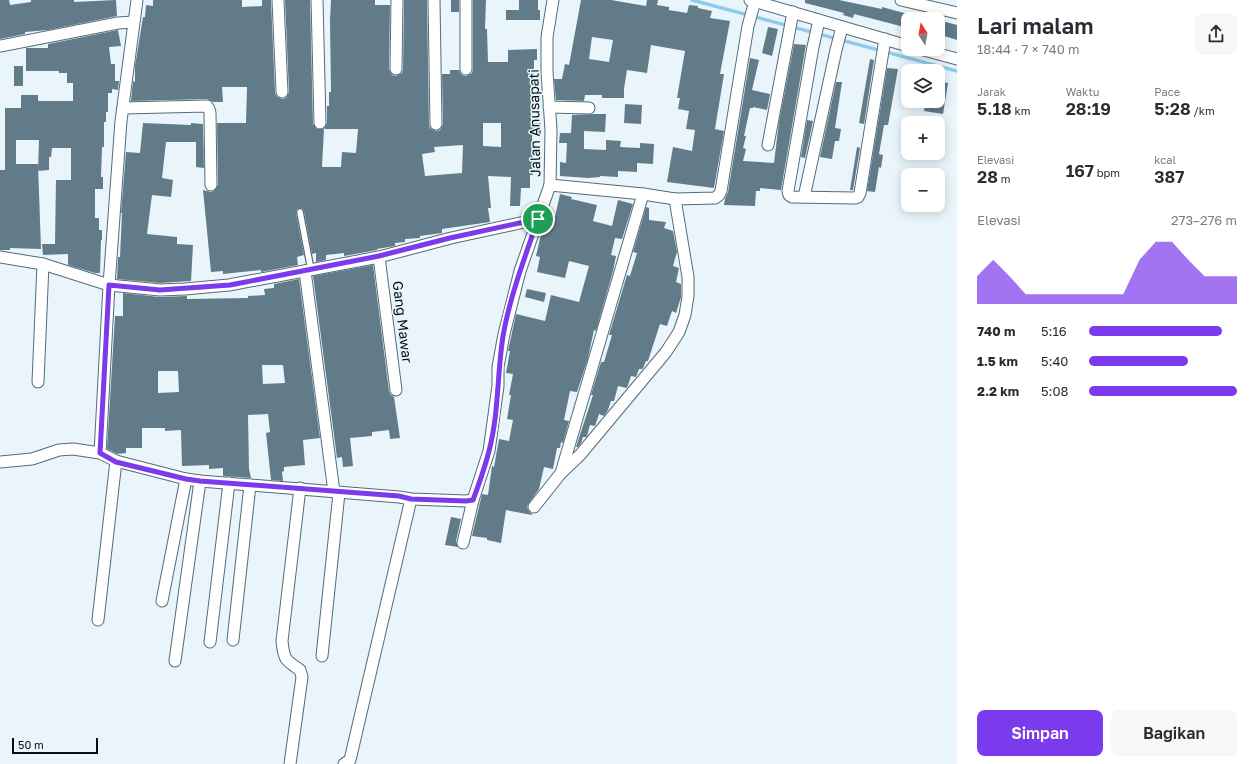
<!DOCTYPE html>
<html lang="id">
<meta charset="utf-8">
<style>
:root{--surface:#fff;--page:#f7f7f7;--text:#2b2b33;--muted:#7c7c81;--accent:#7c3aed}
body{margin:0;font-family:"Golos Text",sans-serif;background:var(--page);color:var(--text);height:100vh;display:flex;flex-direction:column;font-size:15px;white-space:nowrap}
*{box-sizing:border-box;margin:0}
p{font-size:13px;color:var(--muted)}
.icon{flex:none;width:22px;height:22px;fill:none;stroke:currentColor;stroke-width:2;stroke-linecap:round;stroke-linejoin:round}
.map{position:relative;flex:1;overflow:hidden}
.side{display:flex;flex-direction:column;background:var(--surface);width:300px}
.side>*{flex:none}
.needle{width:26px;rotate:349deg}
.buttons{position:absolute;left:901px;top:12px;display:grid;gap:8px}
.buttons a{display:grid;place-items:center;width:44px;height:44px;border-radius:8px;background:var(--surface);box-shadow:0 2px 10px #0003;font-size:20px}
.scale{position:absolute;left:12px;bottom:10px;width:86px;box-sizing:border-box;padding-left:4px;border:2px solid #060f14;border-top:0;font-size:11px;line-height:14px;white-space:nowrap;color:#060f14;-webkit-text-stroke:3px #eaf5fb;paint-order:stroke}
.pin{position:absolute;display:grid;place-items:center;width:34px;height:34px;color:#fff;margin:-17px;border:2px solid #fff;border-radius:50%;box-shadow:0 1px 4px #0007}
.round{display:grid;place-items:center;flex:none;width:42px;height:42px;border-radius:8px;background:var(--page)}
.summary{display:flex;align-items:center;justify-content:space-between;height:68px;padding:0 20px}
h1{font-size:22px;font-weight:600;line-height:30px}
.stats{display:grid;grid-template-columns:repeat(3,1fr);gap:6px;height:68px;padding:4px 20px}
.stats div{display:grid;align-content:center}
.stats b{font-size:17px;font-weight:600}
.stats small{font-size:11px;font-weight:400}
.stats p{font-size:11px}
.chart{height:112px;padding:8px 20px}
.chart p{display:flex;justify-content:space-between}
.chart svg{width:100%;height:72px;margin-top:4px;fill:var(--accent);opacity:.7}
.primary-button{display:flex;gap:8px;margin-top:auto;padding:8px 20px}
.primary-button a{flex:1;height:46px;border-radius:8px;background:var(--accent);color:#fff;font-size:16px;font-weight:600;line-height:46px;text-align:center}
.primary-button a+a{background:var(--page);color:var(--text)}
ul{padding:0 20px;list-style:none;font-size:13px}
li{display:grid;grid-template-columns:64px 48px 1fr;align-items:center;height:30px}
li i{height:10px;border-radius:5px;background:var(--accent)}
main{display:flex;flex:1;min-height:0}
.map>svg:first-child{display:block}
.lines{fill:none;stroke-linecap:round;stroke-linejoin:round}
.stream{stroke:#91cbec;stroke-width:3.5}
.building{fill:#627b89;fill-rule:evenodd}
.lane-casing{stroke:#536b79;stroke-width:8}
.street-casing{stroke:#536b79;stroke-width:13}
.lane{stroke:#fff;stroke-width:5.5}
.street{stroke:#fff;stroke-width:11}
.route-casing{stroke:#fff;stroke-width:8}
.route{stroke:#7c3aed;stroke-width:5}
.labels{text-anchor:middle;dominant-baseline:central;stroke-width:3;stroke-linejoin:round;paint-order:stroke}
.street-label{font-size:14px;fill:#060f14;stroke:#eaf5fb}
</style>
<main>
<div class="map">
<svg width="957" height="764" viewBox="0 0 957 764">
<rect width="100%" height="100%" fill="#eaf5fb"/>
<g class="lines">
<polyline class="stream" points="692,0 957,71"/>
</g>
<g class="building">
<polygon points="0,0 9,0 10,5 31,2 31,0 74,0 74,2 116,0 117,16 48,30 25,32 25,34 0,39"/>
<path d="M153 0H242V7L262 6V0H271L275 92 276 96 282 99 286 98 289 92 285 0H310L313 124 317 129H324L322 167H341L342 152 356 153 358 129H324L327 123V106H329V92H331L330 20 331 0H375V5H390L389 69 392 75 396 76 402 73 403 69 404 0H427L429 124 430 128 436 131 440 130 443 124 442 74H450V70H459L462 75 466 76 472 73 473 69V0H486L485 29H487L488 62H508V50L537 49V60H534V81H531V123H541V134H532L533 175H530V188H521L520 206H510L511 177 488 176 491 208H488L490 222 442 229V233L420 236V238L405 239V242L395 243V246L377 249V250L344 256V253L326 255V260L316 262V253L312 254 304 211 302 208H299L296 210V213L304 255 297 257 298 265 261 272V270L223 274V271L211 272 203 190 211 192 214 191 218 185 217 123H246L247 87H222L223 102H213L207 99 131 101 133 81 135 82V66L143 17H145L146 5 153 6ZM483 123H501V147L483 146ZM463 145 462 173 425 176 422 154 435 152 434 147Z"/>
<rect x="451" y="0" width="8" height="12"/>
<polygon points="519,0 538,0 538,10 540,10 540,20 506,20 506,10 519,10"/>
<path d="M581 0H611L646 6 647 0H658L657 5 669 7V10L687 13 689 5 698 6V8L712 11 710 18 730 21 720 74H724L715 129 724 131 714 188 667 182 673 147 692 151 695 130 686 129 689 111 678 109 680 98H677L685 51 651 45 647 73 627 70 624 89V98H602V95H585L584 101 556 100 554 79H562L565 64 569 65ZM592 37 613 40 609 62 589 59Z"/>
<polygon points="805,0 839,0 882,9 882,7 908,14 908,28 854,14 853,18 843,15 844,13 805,3"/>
<polygon points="938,20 957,25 957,40 938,34"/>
<polygon points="768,27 778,29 772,56 762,53"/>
<polygon points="118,30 121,46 109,47 111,64 115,64 115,81 119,81 118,90 112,89 112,93 108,93 108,112 106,112 106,122 104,122 104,147 102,147 101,177 103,177 103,189 95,189 95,218 99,218 99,230 102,230 102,240 101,240 100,273 95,273 68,265 68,254 43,255 42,244 55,244 56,180 71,180 71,148 52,148 51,157 49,157 49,170 38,171 39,140 16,140 16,164 38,164 41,249 10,248 10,250 0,250 0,170 5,170 5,108 21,108 21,95 38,95 38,101 73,101 73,83 67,83 67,73 59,73 59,71 26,71 26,48 48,48 48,44"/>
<polygon points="794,44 806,45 781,190 760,188 760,191 756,191 755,206 724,205 725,199 728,192 750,58 759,60 752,90 770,94 767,110 753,107 753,108 750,108 744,136 746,136 743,148 746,149 743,161 774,163 779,122"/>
<polygon points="870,59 874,60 864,124 859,123"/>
<rect x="14" y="66" width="9" height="20"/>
<polygon points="887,68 898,69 888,125 884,125 879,154 883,155 881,168 879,167 875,192 867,191"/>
<polygon points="836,82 842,82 835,128 841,129 839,141 835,141 832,159 820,157"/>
<polygon points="938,82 948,83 943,114 924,111 926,101 938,101"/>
<polygon points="625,104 642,105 641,124 624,123"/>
<polygon points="593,114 606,114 605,132 584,131 584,149 606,150 606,140 621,141 620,147 640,148 640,143 654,144 653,164 637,163 637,172 618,171 618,177 600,176 600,177 588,178 560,176 560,162 566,163 567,143 559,143 560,133 571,133 572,115"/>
<polygon points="807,120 813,121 805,158 801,157"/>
<polygon points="143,123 191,125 191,123 203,124 204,168 196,167 196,142 166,142 162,178 173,180 171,197 152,195 147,234 177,237 177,244 193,245 191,281 160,283 117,279 118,257 120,257 122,213 121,213 126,152 140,153"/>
<polygon points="857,147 860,148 853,190 850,190"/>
<polygon points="560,194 572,197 571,199 597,205 593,221 612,226 618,200 633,204 622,239 615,238 611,255 616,256 613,271 596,331 594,330 588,358 577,392 570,391 564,420 569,421 563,443 561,442 560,448 557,448 553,469 544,467 539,489 527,506 528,510 532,514 532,515 506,510 501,543 487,540 487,538 472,536 482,494 488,495 492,466 494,467 499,439 509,441 513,420 507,419 511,395 509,395 513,374 506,373 510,351 508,351 516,314 545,321 551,295 579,302 589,266 569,261 565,278 537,272 540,257 536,256 542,230 546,231 547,217 555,217"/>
<polygon points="646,207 649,208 649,220 666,222 664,228 673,231 677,252 673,266 679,268 676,282 681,284 681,297 676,313 672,311 667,326 660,324 648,361 646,361 643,368 642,369 639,369 636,377 631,376 627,388 618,386 614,401 611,401 608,410 604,416 599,414 595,426 590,425 587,436 586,437 583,437 581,443 578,447 576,447 593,395 591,395 601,362 604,362 612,335 609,335 627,275 630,276 637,253 633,252"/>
<polygon points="373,265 389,391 391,395 394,397 400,438 390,439 389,430 372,432 372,436 350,438 353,466 343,467 342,457 337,458 313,276"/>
<path d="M299 279 320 438 303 440 305 465 284 467V471L282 472 283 481 271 480 266 433 270 432 268 414 248 415 249 469 251 478 223 476V468L209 469V465L182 466 181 430 165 431V428H142V448H126V453L117 454 107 449 115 316H123V293L159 297 187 296V299L248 298V296L265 295 264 289 274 288V284ZM262 365H283L285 383 263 384ZM158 371H178L179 392 158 393Z"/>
<polygon points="527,289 546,293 544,302 525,297"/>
<polygon points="451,517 461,519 456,541 458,547 445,545"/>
</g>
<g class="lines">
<defs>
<polyline id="lane" points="300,212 311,270"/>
<g id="street">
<polyline points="278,0 282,92"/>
<polyline points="317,0 320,123"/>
<polyline points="434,0 436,124"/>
<polyline points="466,0 466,69"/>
<polyline points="750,0 908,46"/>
<polyline points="901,0 957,13"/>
<polyline points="819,20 813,47 788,191 789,195 792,197 855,198 858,197 860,193 885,39"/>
<polyline points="0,46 118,23 133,22"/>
<polyline points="920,49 957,59"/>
<polyline points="396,69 397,0"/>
<polyline points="549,107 589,108"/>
<polyline points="123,108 207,106 209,109 210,113 211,185"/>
<polyline points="768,145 793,12"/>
<polyline points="550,185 643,194 675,199 715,198 719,195 721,191 748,26 755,1"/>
<polyline points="804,197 836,50 842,27"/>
<polyline points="0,257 43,264 109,285 160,290 185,289 229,285 379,257 451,238 538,219"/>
<polyline points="379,257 396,390"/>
<polyline points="305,271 334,492"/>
<polyline points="38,382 43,264"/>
<polyline points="100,453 109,285 121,121 137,0"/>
<polyline points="0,462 32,459 59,450 73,449 100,453 116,461 186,479 200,481 399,497 411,499 466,501 473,500"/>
<polyline points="561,473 580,455 666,352 679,332 685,315 688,296 688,277 675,199"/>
<polyline points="534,507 561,473 643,194"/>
<polyline points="463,543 473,500 489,451 498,386 498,367 504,334 520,271 550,185 551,130 547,72 547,37 553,0"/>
<polyline points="162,601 186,479"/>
<polyline points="98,620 116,461"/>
<polyline points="233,640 250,485"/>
<polyline points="210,642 229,483"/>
<polyline points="322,656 339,493"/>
<polyline points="175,661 200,481"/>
<path d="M290 764 302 677 300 670C285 660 284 660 282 641L300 488"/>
<polyline points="344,764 350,760 411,499"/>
</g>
</defs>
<use href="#lane" class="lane-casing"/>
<use href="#street" class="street-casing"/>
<use href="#lane" class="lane"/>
<use href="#street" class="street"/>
</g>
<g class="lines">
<defs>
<path id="route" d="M538 219C525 257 510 296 503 336 497 374 499 413 489 451 485 467 479 484 473 500L466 501 411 499 399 496 200 481 186 479 116 462 100 453 109 285 160 290 230 285 379 256 450 238Z"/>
</defs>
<use href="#route" class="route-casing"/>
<use href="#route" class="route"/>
</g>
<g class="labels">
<g class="street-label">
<text transform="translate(534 123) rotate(-91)">Jalan Anusapati</text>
<text transform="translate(403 322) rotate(83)">Gang Mawar</text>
</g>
</g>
</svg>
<div class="buttons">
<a><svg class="needle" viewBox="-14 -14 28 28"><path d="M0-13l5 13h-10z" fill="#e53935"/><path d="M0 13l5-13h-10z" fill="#7c7c81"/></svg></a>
<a><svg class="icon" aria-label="layers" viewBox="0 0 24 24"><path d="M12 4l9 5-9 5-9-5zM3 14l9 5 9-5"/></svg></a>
<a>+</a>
<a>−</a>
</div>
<div class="scale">50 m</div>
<div class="pin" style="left:538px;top:219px;background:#1e9e55"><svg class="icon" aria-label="arrive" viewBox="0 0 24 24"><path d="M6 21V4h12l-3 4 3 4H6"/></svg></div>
</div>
<section class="side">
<div class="summary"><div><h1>Lari malam</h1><p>18:44 · 7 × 740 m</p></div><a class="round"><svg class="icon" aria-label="share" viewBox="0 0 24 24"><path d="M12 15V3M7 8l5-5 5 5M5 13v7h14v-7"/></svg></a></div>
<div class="stats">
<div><p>Jarak</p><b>5.18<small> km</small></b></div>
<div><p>Waktu</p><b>28:19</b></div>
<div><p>Pace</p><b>5:28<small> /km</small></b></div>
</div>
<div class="stats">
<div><p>Elevasi</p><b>28<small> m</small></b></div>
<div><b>167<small> bpm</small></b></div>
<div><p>kcal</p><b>387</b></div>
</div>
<div class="chart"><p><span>Elevasi</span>273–276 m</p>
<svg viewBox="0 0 160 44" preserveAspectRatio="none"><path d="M0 44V27L10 17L20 27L30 38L40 38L50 38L60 38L70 38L80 38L90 38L100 17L110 6L120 6L130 17L140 27L150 27L160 27V44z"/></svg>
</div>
<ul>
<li><b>740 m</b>5:16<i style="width:90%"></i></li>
<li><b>1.5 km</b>5:40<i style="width:67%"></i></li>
<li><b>2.2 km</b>5:08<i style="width:100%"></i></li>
</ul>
<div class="primary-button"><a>Simpan</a><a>Bagikan</a></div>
</section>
</main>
